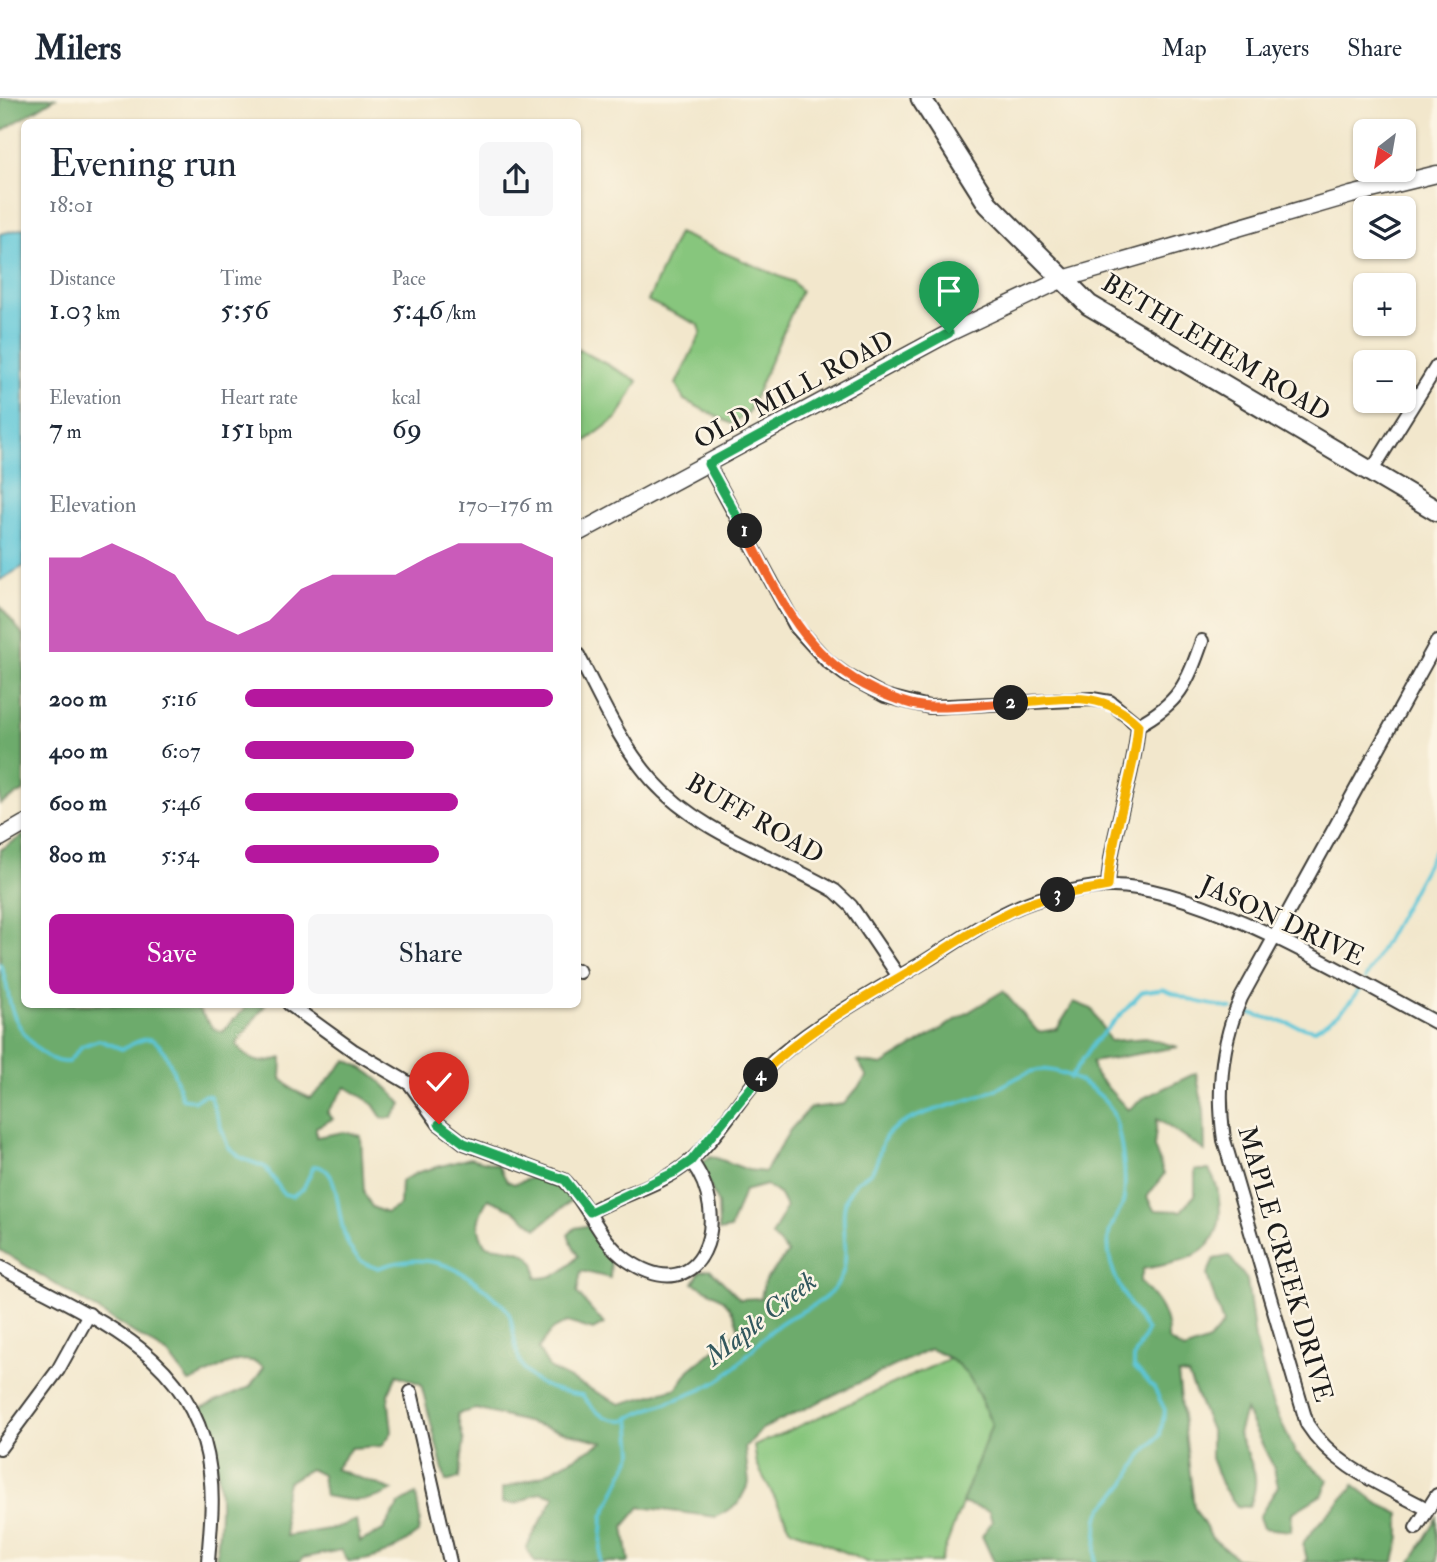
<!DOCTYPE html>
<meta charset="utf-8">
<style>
:root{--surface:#fff;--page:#f6f6f7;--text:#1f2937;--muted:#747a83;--line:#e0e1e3;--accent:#b5179e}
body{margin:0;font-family:"IM FELL Double Pica",serif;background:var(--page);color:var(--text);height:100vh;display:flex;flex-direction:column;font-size:26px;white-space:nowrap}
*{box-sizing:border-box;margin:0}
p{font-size:23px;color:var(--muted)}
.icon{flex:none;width:38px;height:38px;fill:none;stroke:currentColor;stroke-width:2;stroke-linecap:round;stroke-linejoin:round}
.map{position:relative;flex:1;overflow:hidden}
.side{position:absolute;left:21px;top:21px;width:560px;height:889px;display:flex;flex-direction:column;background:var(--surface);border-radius:10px;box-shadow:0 2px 5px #0004}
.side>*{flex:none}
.needle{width:46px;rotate:211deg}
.buttons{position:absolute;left:1353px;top:21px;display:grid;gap:14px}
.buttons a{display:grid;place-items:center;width:63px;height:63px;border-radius:10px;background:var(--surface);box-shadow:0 2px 5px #0004;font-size:35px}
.pin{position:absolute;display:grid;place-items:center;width:60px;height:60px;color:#fff;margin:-72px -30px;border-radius:50% 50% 50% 0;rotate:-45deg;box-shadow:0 0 7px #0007}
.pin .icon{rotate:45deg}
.km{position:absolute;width:35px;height:35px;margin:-18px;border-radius:50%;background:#222;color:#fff;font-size:19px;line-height:35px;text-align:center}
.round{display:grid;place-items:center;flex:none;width:74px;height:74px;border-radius:10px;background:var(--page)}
.headline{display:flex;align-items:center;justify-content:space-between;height:119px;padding:0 28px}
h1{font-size:38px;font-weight:600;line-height:52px}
.metrics{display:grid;grid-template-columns:repeat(3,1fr);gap:10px;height:119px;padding:7px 28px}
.metrics div{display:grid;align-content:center}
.metrics b{font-size:30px;font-weight:600}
.metrics small{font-size:19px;font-weight:400}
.metrics p{font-size:19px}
.chart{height:196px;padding:14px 28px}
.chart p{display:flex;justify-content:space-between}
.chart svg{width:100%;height:126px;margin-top:7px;fill:var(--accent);opacity:.7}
.primary-button{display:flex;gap:14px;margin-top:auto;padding:14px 28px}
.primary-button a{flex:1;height:80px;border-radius:10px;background:var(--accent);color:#fff;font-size:28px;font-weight:600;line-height:80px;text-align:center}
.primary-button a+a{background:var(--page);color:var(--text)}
ul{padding:0 28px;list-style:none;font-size:23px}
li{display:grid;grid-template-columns:112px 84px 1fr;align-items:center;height:52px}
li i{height:18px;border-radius:9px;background:var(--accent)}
header{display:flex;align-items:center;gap:42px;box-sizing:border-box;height:98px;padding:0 35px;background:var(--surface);border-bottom:2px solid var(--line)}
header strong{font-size:33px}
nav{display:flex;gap:38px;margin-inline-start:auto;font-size:24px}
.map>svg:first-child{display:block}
.green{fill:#87c67d;stroke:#52714c;stroke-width:2}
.forest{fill:#6dab6c;stroke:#446444;stroke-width:2}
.water{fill:#5cc6d8;stroke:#3c717a;stroke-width:2}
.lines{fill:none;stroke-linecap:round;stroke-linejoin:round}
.stream{stroke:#5cc6d8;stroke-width:3.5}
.minor-casing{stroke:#3c3a36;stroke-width:16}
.tertiary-casing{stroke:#3c3a36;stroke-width:19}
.secondary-casing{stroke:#3c3a36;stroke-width:23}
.minor{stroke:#fff;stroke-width:12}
.tertiary{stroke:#fff;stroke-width:16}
.secondary{stroke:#fff;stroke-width:19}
.split-1-casing{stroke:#fff;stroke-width:14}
.split-2-casing{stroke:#fff;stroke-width:14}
.split-3-casing{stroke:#fff;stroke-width:14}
.split-4-casing{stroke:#fff;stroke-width:14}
.split-5-casing{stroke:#fff;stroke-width:14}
.split-1{stroke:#22a559;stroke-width:9}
.split-2{stroke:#f0652b;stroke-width:9}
.split-3{stroke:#f5b400;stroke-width:9}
.split-4{stroke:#f5b400;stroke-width:9}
.split-5{stroke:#22a559;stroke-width:9}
.labels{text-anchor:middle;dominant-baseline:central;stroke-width:5;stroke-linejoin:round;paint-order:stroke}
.street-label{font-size:26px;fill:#1c1c1c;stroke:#fcf5e5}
.water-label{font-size:28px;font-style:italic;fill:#32585e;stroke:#fcf5e5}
</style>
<header>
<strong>Milers</strong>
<nav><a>Map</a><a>Layers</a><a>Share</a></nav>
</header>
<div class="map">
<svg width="1437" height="1464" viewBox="0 0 1437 1464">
<rect width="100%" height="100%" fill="#fcf5e5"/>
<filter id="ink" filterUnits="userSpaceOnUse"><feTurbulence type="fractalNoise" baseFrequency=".0143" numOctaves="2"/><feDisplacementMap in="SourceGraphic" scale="14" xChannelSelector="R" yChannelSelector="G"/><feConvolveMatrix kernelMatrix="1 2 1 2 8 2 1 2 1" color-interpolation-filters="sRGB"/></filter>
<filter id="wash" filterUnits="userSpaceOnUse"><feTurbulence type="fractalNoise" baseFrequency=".00686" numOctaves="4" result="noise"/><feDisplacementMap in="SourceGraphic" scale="28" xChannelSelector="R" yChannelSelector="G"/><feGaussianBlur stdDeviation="1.57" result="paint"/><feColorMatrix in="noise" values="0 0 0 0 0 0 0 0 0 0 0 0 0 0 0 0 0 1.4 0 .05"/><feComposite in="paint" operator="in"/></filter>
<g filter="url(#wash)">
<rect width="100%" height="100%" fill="#f2e7cc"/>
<g class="green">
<polygon points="678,135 793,184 801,193 748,315 732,326 684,302 676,286 701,235 699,227 648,203"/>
<polygon points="578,251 638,283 618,319 578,349"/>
<polygon points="953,1259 969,1276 992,1326 940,1464 867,1464 791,1431 757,1367 754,1348"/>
</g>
<g class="forest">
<polygon points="0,0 55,0 0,34"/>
<polygon points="0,508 24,538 24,693 0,706"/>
<path d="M24 737V906L199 907 197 910 214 931 222 934 246 909 245 907H265L236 946C250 965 259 967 282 960L281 980 293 992 310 1000C326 989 332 975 347 962 371 973 386 987 402 1006L392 1020H382L372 1005 346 989 327 1014 333 1021 316 1029V1039L344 1034 361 1038 364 1095 372 1109 386 1115 400 1107 401 1083 419 1074 470 1060 498 1067 507 1083 514 1086 537 1078 554 1086 572 1102 537 1130 512 1111 488 1101C477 1119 475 1128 485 1147 507 1152 539 1148 536 1180 556 1180 565 1173 578 1158L568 1137 575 1130 590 1127 611 1159 610 1180 581 1173 577 1195 604 1226 593 1232 567 1224 552 1232 538 1251 550 1271 620 1306 677 1290 689 1272 739 1232C732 1202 718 1197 693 1185L700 1173 710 1171 740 1201 761 1200 764 1184 788 1155 772 1138 786 1109 780 1097 766 1087 744 1093 730 1131 719 1133 718 1106 700 1066 711 1058 748 1072 765 1074 790 1032 810 1010 844 1006 867 979 858 963 882 967 1003 893 1038 934 1057 931 1074 904 1092 911 1110 943 1146 940 1178 949 1092 964 1095 976 1128 1012 1145 999 1196 975 1204 1012 1205 1053 1157 1021 1154 1049 1164 1076 1147 1099 1154 1112 1181 1113 1195 1097V1072H1209C1218 1087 1219 1096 1220 1113 1220 1159 1180 1164 1143 1171L1140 1184C1158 1202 1169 1216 1168 1242L1184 1252 1209 1243 1223 1226 1207 1177 1214 1161 1229 1158 1247 1182 1255 1241 1272 1305 1295 1354 1328 1382 1323 1396 1292 1415 1291 1433 1263 1430 1259 1419 1278 1388 1273 1368 1245 1312 1238 1336C1251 1364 1263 1379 1249 1409L1237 1408 1222 1388 1211 1360V1332L1188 1277 1178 1276 1194 1409 1212 1440 1237 1460 1268 1464H994L982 1438 992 1424 989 1413 962 1405 992 1326C975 1289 971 1266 930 1251L762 1331 745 1350 749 1385 738 1406 716 1419 640 1409 624 1428 629 1464H535L526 1450 555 1398 541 1394 516 1406 502 1405V1391L541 1378 603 1344 476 1311 457 1316 464 1344 459 1380 446 1384 421 1286 397 1277 388 1296 392 1334 382 1348 351 1350 335 1371 393 1392C370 1406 350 1403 325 1398L322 1377 310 1371 288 1384 283 1405 286 1438 335 1430 356 1422 360 1444 383 1432 399 1406 416 1396 420 1421 418 1435C397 1451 375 1464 348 1463L341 1452 303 1460 300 1464H224L216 1461C224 1399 221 1368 201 1310L250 1289 264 1269C241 1250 214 1276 189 1284L168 1256 0 1152V752Z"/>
<path d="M1354 1387 1377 1405 1400 1416V1439L1394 1464H1304L1307 1461 1303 1446C1316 1423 1338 1409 1354 1387Z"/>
<polygon points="1437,1420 1437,1464 1411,1464"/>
</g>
<polygon class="water" points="24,130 24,468 0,482 0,136"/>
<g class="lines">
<g class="stream">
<path d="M0 866C7 881 7 894 11 909 17 930 40 962 63 964H68L82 948 99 942 122 951C129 948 140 941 147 941 166 940 177 985 182 1000L194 1003 204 997 210 998 228 1049 241 1060 265 1069 284 1096 292 1098 303 1091 314 1068C354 1069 321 1158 378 1170 423 1154 456 1164 490 1196 496 1202 506 1208 509 1215 514 1229 514 1244 518 1258 527 1288 555 1293 582 1297 595 1314 603 1323 625 1322 654 1306 695 1299 722 1280 745 1264 760 1238 784 1223 800 1213 820 1207 833 1192 861 1160 829 1116 854 1087 859 1081 866 1079 871 1074 882 1062 877 1043 892 1032 921 1011 958 1008 990 994 1009 986 1026 970 1048 972 1068 974 1095 990 1107 1005 1121 1023 1129 1087 1122 1108 1118 1117 1110 1127 1109 1137 1104 1171 1129 1207 1147 1233L1134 1259V1269L1154 1290 1165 1312 1160 1337 1141 1358 1125 1386 1103 1410 1098 1420 1095 1464"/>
<polyline points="1365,881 1437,748"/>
<path d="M1240 913 1314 932C1333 921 1350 909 1361 888"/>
<polyline points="1070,980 1093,946 1142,894 1163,891 1194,903 1232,911"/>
<polyline points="600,1464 603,1419 633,1354 630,1319"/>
</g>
</g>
</g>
<g filter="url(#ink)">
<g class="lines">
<defs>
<g id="minor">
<path d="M708 366 796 529 827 563 846 577 885 598 929 609 1092 601 1110 604 1138 627C1134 682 1111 733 1108 788"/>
<polyline points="1371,374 1437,268"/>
<path d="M578 557C600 599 620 646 652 682 699 735 775 758 835 793L851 808 899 879"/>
<path d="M1138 627C1179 605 1187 586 1202 543"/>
<polyline points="578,872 579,874"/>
<path d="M289 906 354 953 410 986 439 1026 464 1045 564 1082C588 1105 599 1143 627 1162 704 1215 734 1119 691 1063"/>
<path d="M590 1114C622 1096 662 1087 689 1064 723 1035 745 987 782 956 825 920 876 893 924 864 960 842 999 813 1040 801 1061 795 1086 789 1108 788 1198 785 1355 882 1437 925"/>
<path d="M0 1169C90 1221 196 1253 210 1374 214 1404 210 1434 208 1464"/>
<polyline points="411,1294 450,1464"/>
<polyline points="0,1350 58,1272 89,1216"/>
<path d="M1427 1411C1383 1387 1334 1369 1307 1326L1224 1042C1217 993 1221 945 1241 900L1437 544"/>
<polyline points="1416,1430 1437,1397"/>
</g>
<g id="tertiary">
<polyline points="578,435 949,235 1063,181 1351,97 1437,76"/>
<polyline points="0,740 24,726"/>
</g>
<polyline id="secondary" points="921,0 988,106 1089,207 1437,413"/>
</defs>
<use href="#minor" class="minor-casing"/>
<use href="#tertiary" class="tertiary-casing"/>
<use href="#secondary" class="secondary-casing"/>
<use href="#minor" class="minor"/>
<use href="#tertiary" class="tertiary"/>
<use href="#secondary" class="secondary"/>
</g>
</g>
<g class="lines" filter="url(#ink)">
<defs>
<polyline id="split-1" points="745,433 708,366 949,235"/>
<path id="split-2" d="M745 433C780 498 803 559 874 592 891 600 911 608 930 609 957 610 984 606 1011 605"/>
<path id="split-3" d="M1011 605C1062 602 1099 589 1138 627 1134 682 1111 733 1108 788L1058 797"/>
<path id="split-4" d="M761 977C805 932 861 902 915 870 960 842 1006 808 1058 797"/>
<polyline id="split-5" points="439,1026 464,1045 565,1082 590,1114 675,1074 691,1063 761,977"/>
</defs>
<use href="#split-1" class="split-1-casing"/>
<use href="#split-2" class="split-2-casing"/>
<use href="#split-3" class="split-3-casing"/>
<use href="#split-4" class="split-4-casing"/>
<use href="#split-5" class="split-5-casing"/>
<use href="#split-1" class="split-1"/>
<use href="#split-2" class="split-2"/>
<use href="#split-3" class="split-3"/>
<use href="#split-4" class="split-4"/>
<use href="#split-5" class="split-5"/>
</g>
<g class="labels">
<g class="street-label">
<text transform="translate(1216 250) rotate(31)">BETHLEHEM ROAD</text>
<text transform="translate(794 292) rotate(-28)">OLD MILL ROAD</text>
<text transform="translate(755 721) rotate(30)">BUFF ROAD</text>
<text transform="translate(1282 823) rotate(25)">JASON DRIVE</text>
<text transform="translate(1285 1166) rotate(74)">MAPLE CREEK DRIVE</text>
</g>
<g class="water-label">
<text transform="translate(761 1221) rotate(-38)">Maple Creek</text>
</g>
</g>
</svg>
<div class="buttons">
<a><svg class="needle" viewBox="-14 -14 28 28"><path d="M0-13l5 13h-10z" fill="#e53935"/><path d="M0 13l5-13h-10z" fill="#747a83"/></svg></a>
<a><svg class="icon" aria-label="layers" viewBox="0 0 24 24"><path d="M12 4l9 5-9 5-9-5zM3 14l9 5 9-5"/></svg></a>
<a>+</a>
<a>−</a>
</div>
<div class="pin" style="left:949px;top:235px;background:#1e9e55"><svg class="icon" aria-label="arrive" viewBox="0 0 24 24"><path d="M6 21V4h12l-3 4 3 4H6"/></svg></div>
<div class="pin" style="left:439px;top:1026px;background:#d93025"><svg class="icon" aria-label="check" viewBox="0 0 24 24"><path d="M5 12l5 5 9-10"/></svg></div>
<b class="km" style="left:745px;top:433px">1</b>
<b class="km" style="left:1011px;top:605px">2</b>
<b class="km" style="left:1058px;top:797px">3</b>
<b class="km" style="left:761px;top:977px">4</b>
<section class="side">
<div class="headline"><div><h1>Evening run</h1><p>18:01</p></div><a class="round"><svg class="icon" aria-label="share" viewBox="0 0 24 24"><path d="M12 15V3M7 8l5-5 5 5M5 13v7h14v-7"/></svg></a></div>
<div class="metrics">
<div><p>Distance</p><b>1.03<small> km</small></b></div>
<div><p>Time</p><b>5:56</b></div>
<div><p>Pace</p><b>5:46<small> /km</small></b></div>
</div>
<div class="metrics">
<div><p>Elevation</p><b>7<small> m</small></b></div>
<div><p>Heart rate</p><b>151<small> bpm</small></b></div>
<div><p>kcal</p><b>69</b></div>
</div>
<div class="chart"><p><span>Elevation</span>170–176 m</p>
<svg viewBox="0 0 160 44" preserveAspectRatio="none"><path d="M0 44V11L10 11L20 6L30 11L40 17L50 33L60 38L70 33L80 22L90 17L100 17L110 17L120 11L130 6L140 6L150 6L160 11V44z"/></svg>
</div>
<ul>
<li><b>200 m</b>5:16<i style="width:100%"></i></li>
<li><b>400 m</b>6:07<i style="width:55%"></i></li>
<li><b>600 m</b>5:46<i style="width:69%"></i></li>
<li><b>800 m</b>5:54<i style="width:63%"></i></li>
</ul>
<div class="primary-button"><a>Save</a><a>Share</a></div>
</section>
</div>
